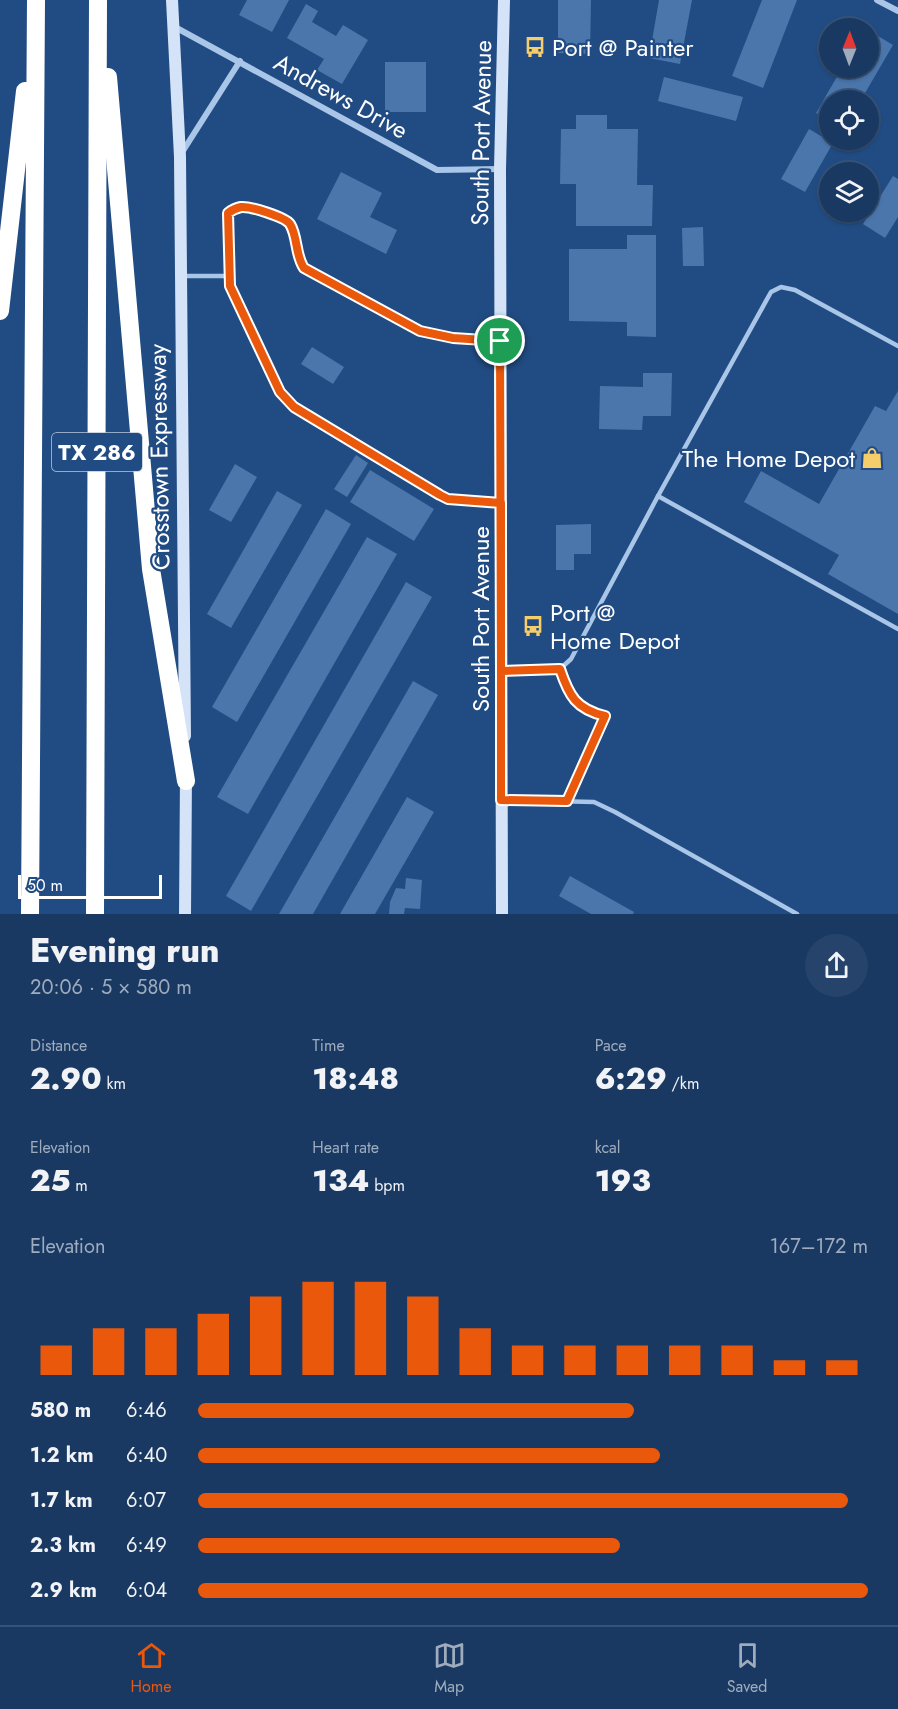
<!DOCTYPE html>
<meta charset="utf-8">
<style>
:root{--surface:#193962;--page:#26446b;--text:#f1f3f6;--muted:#9facbe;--line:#375377;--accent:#ea580c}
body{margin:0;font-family:Jost,sans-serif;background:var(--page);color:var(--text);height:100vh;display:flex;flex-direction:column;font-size:22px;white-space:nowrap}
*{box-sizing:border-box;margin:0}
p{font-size:20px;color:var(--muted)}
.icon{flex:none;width:33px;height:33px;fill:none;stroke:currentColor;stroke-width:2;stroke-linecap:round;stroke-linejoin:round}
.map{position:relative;height:914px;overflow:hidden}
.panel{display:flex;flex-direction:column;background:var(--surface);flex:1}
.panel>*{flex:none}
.needle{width:39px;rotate:1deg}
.fabs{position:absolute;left:819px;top:18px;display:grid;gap:12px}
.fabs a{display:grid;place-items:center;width:60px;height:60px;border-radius:50%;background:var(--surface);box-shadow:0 2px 4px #0004,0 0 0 2px var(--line);font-size:30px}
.scale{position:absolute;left:18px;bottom:15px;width:144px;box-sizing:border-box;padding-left:6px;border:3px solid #fff;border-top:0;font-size:16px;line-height:21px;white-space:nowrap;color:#fff;-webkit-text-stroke:4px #214c83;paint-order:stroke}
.pin{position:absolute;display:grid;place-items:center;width:51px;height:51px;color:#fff;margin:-26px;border:3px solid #fff;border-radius:50%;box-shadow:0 2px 6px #0007}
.round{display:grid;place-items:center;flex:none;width:63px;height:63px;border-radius:32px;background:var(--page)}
.headline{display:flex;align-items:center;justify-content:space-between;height:102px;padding:0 30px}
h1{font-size:33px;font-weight:800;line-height:45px}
.stats{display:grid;grid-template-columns:repeat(3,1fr);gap:9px;height:102px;padding:6px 30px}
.stats div{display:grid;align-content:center}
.stats b{font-size:30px;font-weight:800}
.stats small{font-size:16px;font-weight:400}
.stats p{font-size:16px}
.chart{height:168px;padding:12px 30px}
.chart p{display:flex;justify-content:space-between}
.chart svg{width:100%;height:108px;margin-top:6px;stroke:var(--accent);stroke-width:6}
ul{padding:0 30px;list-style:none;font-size:20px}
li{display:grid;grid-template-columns:96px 72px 1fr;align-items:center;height:45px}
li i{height:15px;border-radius:8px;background:var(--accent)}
.menu{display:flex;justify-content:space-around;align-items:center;height:84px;border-top:2px solid var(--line);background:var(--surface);font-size:16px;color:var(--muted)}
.menu a{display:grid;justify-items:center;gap:3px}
.menu .selected{color:var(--accent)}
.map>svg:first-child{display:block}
.building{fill:#4a76ac}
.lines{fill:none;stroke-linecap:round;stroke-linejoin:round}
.service{stroke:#a9c6e8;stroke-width:4.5}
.minor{stroke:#a9c6e8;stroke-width:6}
.secondary{stroke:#d4e3f7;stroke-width:12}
.motorway{stroke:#fff;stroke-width:18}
.route-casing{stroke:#fff;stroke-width:12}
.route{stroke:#ea580c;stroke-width:8}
.labels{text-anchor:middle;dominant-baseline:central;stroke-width:4.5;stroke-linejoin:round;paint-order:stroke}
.shield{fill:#214c83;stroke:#bcc9da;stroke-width:1.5}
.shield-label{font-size:22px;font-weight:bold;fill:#fff}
.poi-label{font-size:24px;fill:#fff;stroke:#214c83;text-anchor:start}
.street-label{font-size:24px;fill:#fff;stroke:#214c83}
</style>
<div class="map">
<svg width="898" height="914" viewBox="0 0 898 914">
<rect width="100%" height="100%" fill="#214c83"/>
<g class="building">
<polygon points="247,0 289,0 272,32 239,15"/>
<polygon points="558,0 591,0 590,54 558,53"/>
<polygon points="659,0 692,0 680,64 649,58"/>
<polygon points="762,0 797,0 763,88 732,76"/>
<polygon points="306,4 318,11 312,22 336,36 343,25 368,40 342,84 317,70 324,59 287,38"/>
<polygon points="868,30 893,45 861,100 830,100 830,121 816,113 842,68 868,68"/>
<rect x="385" y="62" width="41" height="50"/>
<polygon points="664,77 743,97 736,121 658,101"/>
<polygon points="576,115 607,115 607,129 638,129 637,185 653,185 652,226 576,226 576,184 560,184 561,129 576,129"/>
<polygon points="809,129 833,143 805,192 781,179"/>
<polygon points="341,172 382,193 370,217 397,230 386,254 317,219"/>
<polygon points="893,176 898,179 898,217 885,238 863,224"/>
<polygon points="703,227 704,266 683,266 682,228"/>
<polygon points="627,235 656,235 656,337 627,336 627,322 569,321 569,249 627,249"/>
<polygon points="312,347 344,367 333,384 301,364"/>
<polygon points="643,373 672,373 671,416 643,416 642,430 599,429 600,386 643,387"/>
<polygon points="898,391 898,614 828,574 839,555 744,502 761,471 819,504 875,406 886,411"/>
<polygon points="356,455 368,463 347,497 334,489"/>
<polygon points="235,464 257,477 231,522 209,510"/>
<polygon points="370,470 434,509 414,541 350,502"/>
<polygon points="277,491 302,505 231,628 207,614"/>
<polygon points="326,509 351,524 237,722 212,707"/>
<polygon points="591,524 591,554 574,554 574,570 556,570 556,525"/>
<polygon points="367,537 397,554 248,814 217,797"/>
<polygon points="406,582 432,597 251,911 226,896"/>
<polygon points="413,681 438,695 313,914 279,914"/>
<polygon points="407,797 434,812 375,914 340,914"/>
<polygon points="570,876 634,912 633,914 591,914 559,896"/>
<polygon points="406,878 422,880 420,909 405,908 404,914 389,914 390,902 396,888 405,889"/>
</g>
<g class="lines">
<g class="service">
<polyline points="181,276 230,276"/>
<polyline points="658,496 771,292 781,287 795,290 898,346"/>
<path d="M499 503 448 499 440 495 294 407 280 392 230 286 228 213C232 210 236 208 241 207 250 206 285 217 290 224 298 237 295 255 304 268L420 331 454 338 500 341"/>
<path d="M560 669C569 696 576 709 605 716L567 801"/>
<polyline points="503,671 560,669 571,659 658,496 898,629"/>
<polyline points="504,800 594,802 615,812 797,914"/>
</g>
<g class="minor">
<polyline points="877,0 898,11"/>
<polyline points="173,26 437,170 500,169"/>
<polyline points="181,154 240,61"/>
</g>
<g class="secondary">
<polyline points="172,0 180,157 185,736"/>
<polyline points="185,914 186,774"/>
<polyline points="502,914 500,169 504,0"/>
</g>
<g class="motorway">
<polyline points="108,77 151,569 186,781"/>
<polyline points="0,311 25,91"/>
<polyline points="30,914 36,0"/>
<polyline points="95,914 98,0"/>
</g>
</g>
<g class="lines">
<defs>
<path id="route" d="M500 341 453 338 420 331 304 268C295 255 298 237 290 224 285 217 250 206 241 207 236 208 232 210 228 213L230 286 280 392 294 407 440 495 448 499 501 503V800L567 801 605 716C576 709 569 696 560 669L501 671C501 561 501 451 500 341"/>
</defs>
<use href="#route" class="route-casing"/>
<use href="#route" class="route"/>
</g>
<defs>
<symbol id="bus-bare" viewBox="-9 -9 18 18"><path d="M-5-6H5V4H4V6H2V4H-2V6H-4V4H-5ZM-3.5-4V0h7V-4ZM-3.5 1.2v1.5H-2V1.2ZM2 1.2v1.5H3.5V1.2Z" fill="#f5cd6b" stroke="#214c83" stroke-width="2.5" paint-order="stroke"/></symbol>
<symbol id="shop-bare" viewBox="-9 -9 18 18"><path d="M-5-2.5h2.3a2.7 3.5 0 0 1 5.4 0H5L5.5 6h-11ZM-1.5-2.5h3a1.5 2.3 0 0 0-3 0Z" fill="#f5cd6b" stroke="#214c83" stroke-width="2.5" paint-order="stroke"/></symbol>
</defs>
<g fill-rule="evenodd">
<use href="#bus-bare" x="520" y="32" width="30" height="30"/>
<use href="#shop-bare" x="857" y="443" width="30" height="30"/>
<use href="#bus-bare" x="518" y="611" width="30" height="30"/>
</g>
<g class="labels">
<rect class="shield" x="52" y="433" width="90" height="38" rx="4.5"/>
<g class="shield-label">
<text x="97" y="452">TX 286</text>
</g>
<g class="poi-label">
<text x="552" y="47">Port @ Painter</text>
<text x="855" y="458" text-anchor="end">The Home Depot</text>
<text x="550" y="612">Port @<tspan x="550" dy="28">Home Depot</tspan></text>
</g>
<g class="street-label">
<text transform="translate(341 96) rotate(29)">Andrews Drive</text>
<text transform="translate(481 133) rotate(-89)">South Port Avenue</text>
<text transform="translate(159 457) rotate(-91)">Crosstown Expressway</text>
<text transform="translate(480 619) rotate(-90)">South Port Avenue</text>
</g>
</g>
</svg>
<div class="fabs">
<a><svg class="needle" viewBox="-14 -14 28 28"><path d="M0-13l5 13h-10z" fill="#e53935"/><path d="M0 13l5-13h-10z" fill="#9facbe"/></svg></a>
<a><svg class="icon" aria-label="locate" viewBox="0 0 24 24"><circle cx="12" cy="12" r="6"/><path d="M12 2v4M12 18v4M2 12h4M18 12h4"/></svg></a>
<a><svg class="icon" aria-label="layers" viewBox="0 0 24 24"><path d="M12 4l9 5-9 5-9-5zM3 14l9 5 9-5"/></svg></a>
</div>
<div class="scale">50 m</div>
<div class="pin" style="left:500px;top:341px;background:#1e9e55"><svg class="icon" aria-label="arrive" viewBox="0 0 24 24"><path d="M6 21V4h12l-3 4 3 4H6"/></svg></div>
</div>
<section class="panel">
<div class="headline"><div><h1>Evening run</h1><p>20:06 · 5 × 580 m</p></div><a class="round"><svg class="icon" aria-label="share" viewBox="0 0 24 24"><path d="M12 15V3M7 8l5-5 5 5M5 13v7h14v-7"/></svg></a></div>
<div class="stats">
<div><p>Distance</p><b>2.90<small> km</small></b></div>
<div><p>Time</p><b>18:48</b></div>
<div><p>Pace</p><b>6:29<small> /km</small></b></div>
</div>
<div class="stats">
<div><p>Elevation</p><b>25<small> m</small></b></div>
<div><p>Heart rate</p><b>134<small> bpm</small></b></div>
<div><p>kcal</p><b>193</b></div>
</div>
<div class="chart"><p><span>Elevation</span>167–172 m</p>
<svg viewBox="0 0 160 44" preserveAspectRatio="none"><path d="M5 44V32M15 44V25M25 44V25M35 44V19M45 44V12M55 44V6M65 44V6M75 44V12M85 44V25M95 44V32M105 44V32M115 44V32M125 44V32M135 44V32M145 44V38M155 44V38"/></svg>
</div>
<ul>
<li><b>580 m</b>6:46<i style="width:65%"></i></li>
<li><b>1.2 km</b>6:40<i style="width:69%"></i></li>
<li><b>1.7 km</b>6:07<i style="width:97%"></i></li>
<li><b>2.3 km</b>6:49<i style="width:63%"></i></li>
<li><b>2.9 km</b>6:04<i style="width:100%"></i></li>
</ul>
</section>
<nav class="menu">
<a class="selected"><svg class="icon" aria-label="home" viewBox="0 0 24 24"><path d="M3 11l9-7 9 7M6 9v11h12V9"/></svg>Home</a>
<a><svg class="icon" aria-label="map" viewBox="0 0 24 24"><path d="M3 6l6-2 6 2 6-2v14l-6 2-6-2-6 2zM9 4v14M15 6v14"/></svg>Map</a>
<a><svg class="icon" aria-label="saved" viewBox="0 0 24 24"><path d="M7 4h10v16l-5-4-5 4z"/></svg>Saved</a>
</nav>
